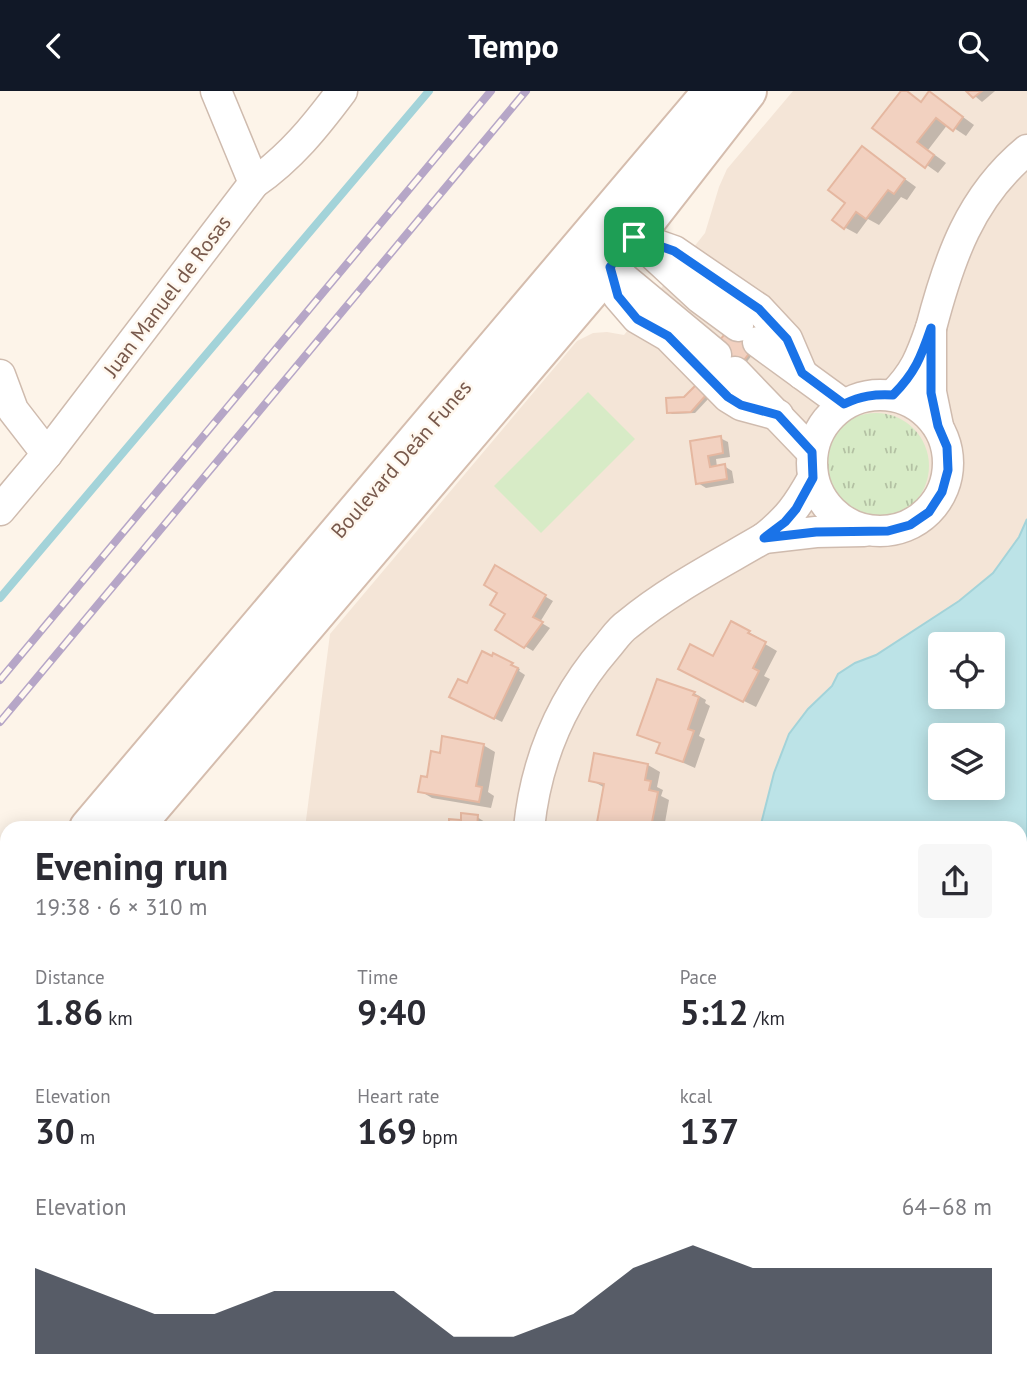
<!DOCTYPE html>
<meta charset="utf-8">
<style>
:root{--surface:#fff;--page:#f7f7f7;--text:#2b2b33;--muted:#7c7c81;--accent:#111827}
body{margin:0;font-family:"PT Sans",sans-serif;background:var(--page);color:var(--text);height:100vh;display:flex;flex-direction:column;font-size:26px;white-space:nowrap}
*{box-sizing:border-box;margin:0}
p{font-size:23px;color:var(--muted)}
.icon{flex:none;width:38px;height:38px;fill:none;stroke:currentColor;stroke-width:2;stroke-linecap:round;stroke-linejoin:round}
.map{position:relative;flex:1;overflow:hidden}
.panel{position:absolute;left:0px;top:730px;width:1027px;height:569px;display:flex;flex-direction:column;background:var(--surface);border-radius:21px 21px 0 0;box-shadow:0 4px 18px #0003}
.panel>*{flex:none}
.tools{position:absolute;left:928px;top:541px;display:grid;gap:14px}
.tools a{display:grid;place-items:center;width:77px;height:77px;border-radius:7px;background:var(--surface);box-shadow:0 4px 18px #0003;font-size:35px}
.pin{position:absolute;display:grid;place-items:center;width:60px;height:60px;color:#fff;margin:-30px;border-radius:14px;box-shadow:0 4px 10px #0006}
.round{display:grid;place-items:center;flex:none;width:74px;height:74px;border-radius:7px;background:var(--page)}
.head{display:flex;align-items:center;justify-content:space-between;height:119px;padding:0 35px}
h1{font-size:38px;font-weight:700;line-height:52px}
.figures{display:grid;grid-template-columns:repeat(3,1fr);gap:10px;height:119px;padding:7px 35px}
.figures div{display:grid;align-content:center}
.figures b{font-size:35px;font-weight:700}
.figures small{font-size:19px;font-weight:400}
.figures p{font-size:19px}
.chart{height:196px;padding:14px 35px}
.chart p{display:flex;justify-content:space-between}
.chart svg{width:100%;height:126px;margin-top:7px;fill:var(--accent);opacity:.7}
header{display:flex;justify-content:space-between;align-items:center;height:91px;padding:0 35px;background:var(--accent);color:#fff;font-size:32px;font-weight:700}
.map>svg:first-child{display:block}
.residential{fill:#f4e5d7;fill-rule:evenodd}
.grass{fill:url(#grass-tufts)}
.pitch{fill:#d7ebc6}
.water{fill:#bce3e7;stroke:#a3d3d9;stroke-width:2;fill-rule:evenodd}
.shadow{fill:#0003}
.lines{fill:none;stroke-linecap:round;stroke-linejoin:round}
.stream{stroke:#a3d3d9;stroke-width:8}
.building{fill:#f2d1c0;stroke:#e5b7a0;stroke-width:2}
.street-casing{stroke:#cfbbae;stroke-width:33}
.secondary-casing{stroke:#d5bdae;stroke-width:42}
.street{stroke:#fff;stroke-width:30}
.secondary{stroke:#fff;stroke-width:38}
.rail-casing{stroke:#b6a6c7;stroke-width:8}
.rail{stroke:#fff8ef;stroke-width:5;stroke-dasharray:16;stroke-linecap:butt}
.route-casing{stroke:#fff;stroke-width:14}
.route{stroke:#1a73e8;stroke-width:9}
.labels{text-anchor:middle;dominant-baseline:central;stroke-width:5;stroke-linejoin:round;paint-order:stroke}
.street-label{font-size:21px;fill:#78594c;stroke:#fff8ef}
</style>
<header><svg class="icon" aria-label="back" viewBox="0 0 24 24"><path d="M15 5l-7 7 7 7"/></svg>Tempo<svg class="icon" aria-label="search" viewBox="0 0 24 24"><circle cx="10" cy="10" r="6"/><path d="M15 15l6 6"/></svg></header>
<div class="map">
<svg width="1027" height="1297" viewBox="0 0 1027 1297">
<defs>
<pattern id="grass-tufts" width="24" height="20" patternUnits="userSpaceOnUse" patternTransform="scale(1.75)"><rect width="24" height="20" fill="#d7ebc6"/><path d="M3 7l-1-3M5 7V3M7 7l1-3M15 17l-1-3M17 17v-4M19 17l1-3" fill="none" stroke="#b3c1a3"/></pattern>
</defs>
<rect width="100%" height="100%" fill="#fdf4e9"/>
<path class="residential" d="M793 0H1027V1297H330L329 1292H1020V737H305L330 543 577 250 593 242 607 241 624 244 705 142 719 96 727 78ZM940 553H992V606H940ZM940 644H992V696H940Z"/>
<circle class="grass" cx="876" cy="375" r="53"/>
<polygon class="pitch" points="588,301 635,348 541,442 494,395"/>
<path class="water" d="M1027 428V778L1020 777V737H760L774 682 789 643 808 618 832 595 838 583 855 572 876 564 959 510 993 482 1019 446ZM940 553H992V606H940ZM940 644H992V696H940Z"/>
<g class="shadow">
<polygon points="903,0 922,12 930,2 974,34 966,45 948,33 928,59 946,72 938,82 875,37"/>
<polygon points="969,0 995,0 982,11"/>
<polygon points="862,57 916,96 907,109 901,106 879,134 868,128 857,143 844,136 848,112"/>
<polygon points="774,236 731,291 737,239"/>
<polygon points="697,295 710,306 695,322 672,323 669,321"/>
<polygon points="720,347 728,351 730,366 716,368 717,376 724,375 732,380 734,392 706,397 698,392 692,351"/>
<polygon points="496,477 553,510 540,531 550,537 533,560 498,539 507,523 500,501"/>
<polygon points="732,532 761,548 760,550 777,560 764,585 770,588 756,616 692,584 714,568"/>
<polygon points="494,564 520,578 519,580 525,584 502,631 459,610 468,595"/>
<polygon points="694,602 706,609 705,612 710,615 699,645 705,648 695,677 659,661 662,653 639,643"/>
<polygon points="483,654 495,661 488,701 494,705 491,717 432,707 420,700 441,664"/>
<polygon points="595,664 648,674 660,681 657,696 663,699 661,705 669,709 664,737 598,737 605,697 591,689"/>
<polygon points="477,726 485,731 485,737 450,737"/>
<polygon points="1020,914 1027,915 1027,969 1020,968"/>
<polygon points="1020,1007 1027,1007 1027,1082 1020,1080"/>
<polygon points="442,1292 489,1292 490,1297 443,1297"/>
</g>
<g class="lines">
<polyline class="stream" points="0,507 429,0"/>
</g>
<g class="building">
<polygon points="901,0 907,0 921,11 929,0 963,26 953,40 936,27 917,51 934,64 925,77 872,37"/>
<polygon points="966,0 982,0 973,7"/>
<polygon points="862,55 905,88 894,103 888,99 866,128 856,121 844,138 832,129 845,112 828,99"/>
<polygon points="752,217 772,233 727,291 720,249 732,234"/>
<polygon points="697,293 707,303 691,321 667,322 666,307 684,306"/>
<polygon points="721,345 723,362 708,365 710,376 725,373 727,388 696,393 690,350"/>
<polygon points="495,474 546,504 533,526 543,531 524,557 495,539 505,523 490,514 497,502 484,494"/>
<polygon points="731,530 750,540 748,542 766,551 753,577 759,580 743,611 678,578 690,553 713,565"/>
<polygon points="482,560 492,565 493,562 513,572 511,574 518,577 494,628 449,606 458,588 467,592"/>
<polygon points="657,588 695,601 693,604 699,606 688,638 694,640 683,671 656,662 660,652 637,644"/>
<polygon points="442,645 484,653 476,695 482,696 479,711 418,701 421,685 427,686 431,660 440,662"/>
<polygon points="594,662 648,673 645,689 651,690 649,699 658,701 651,736 636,733 636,737 596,737 604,693 589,690"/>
<polygon points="461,722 478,724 477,737 449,737 449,728 461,729"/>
<polygon points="1020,912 1027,914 1027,951 1022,950 1020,961"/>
<rect x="1020" y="1006" width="7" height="70"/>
<polygon points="1027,1237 1027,1285 1020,1287 1020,1239"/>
<polygon points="441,1292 482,1292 483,1297 442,1297"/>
</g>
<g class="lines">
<defs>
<g id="street">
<polyline points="216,0 254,92"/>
<polyline points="634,146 674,160 759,218 787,248 802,283"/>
<polyline points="645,156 700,207 738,235"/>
<polyline points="610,176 618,205 637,227 668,245 728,306 741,314 778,324"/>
<polyline points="610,176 716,264"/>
<path d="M931 237C949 168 970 106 1027 59"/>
<polyline points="758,251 843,313"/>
<polyline points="735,281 812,361"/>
<polyline points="0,284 13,319 47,363"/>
<circle cx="880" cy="372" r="68"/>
<path d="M893 304C915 282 921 266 931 237V301L938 335"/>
<path d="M813 387C798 414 788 428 764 447L816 441 864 440"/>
<path d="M0 419 47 363 254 92C291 66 315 36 342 0"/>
<path d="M529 737C536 669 562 608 606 557 613 549 619 539 628 533 669 499 718 474 764 447"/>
<polyline points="1020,1200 1027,1199"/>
<polyline points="557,1297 582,1292"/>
</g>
<g id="secondary">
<polyline points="89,737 713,0"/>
<polyline points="133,737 610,176 747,0"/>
<polyline points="0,844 7,835"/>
<polyline points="0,893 7,885"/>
</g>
</defs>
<use href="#street" class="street-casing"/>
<use href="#secondary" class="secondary-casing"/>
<use href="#street" class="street"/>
<use href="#secondary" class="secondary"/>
<defs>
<g id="rail">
<polyline points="0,589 491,0"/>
<polyline points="0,631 526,0"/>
</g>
</defs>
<use href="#rail" class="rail-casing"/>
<use href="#rail" class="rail"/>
</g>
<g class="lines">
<defs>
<path id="route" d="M634 146 674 160 759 218 787 248 802 282 844 313C861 305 874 303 893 304 915 282 921 266 931 237V302L938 335 947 356 948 379 942 401 929 421 910 434 888 440 816 441 764 447 785 431 796 418 813 387 812 361 778 324 741 314 728 306 668 245 637 228 618 205 610 176Z"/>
</defs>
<use href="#route" class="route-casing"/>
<use href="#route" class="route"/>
</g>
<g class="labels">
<g class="street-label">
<text transform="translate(167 205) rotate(-53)">Juan Manuel de Rosas</text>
<text transform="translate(401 368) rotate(-49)">Boulevard Deán Funes</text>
</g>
</g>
</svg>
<div class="tools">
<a><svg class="icon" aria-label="locate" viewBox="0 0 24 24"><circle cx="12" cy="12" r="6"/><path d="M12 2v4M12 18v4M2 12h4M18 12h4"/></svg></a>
<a><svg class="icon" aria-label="layers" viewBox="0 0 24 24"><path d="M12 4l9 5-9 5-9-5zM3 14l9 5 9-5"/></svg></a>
</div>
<div class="pin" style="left:634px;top:146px;background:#1e9e55"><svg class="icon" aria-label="arrive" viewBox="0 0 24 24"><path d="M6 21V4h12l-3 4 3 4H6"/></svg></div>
<section class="panel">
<div class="head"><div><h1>Evening run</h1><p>19:38 · 6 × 310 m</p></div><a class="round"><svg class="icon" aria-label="share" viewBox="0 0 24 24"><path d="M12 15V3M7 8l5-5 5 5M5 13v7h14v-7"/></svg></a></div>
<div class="figures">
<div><p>Distance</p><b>1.86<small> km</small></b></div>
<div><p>Time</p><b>9:40</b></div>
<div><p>Pace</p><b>5:12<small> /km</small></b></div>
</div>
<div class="figures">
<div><p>Elevation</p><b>30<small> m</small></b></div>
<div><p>Heart rate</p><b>169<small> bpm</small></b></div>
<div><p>kcal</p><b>137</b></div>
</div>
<div class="chart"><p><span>Elevation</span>64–68 m</p>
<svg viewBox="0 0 160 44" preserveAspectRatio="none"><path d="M0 44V14L10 22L20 30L30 30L40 22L50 22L60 22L70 38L80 38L90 30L100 14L110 6L120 14L130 14L140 14L150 14L160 14V44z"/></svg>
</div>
</section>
</div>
